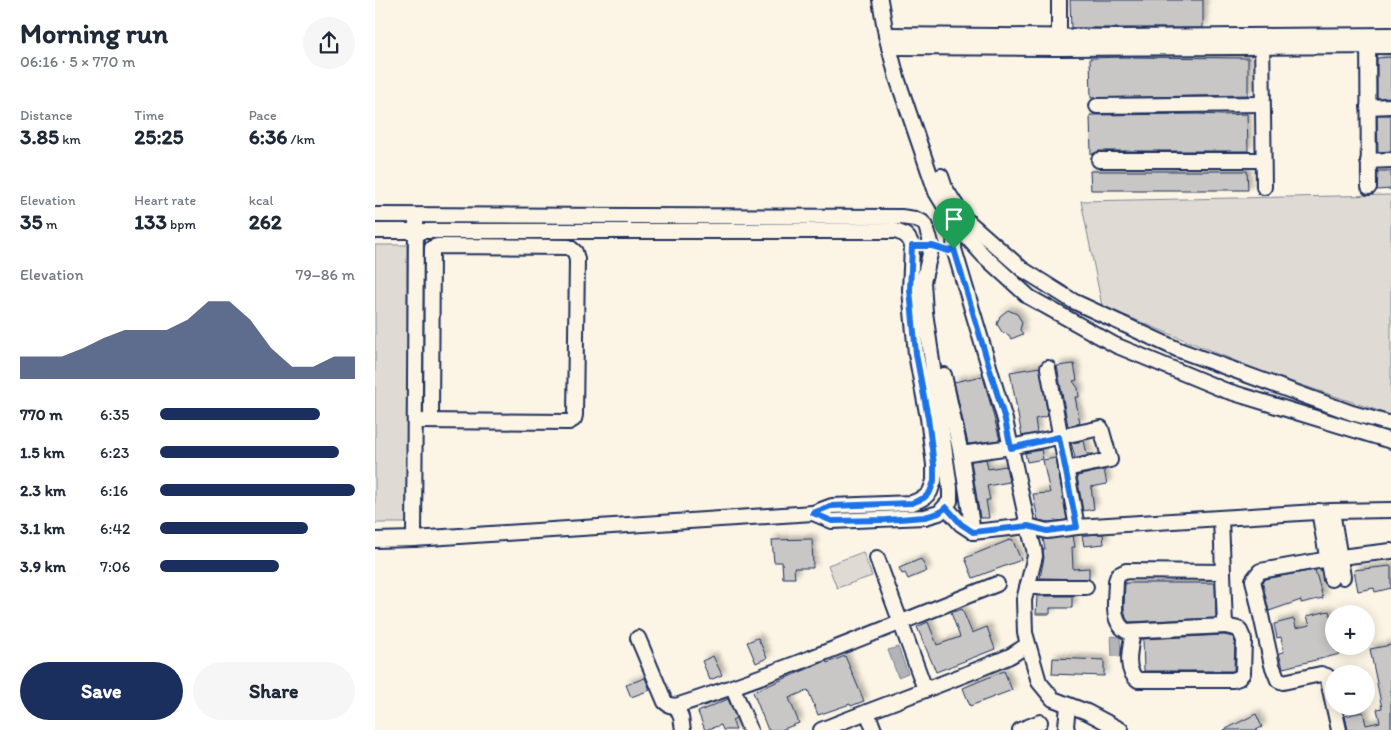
<!DOCTYPE html>
<meta charset="utf-8">
<style>
:root{--surface:#fff;--page:#f6f6f7;--text:#1f2937;--muted:#747a83;--accent:#1b2f5e}
body{margin:0;font-family:Itim,sans-serif;background:var(--page);color:var(--text);height:100vh;display:flex;flex-direction:column;font-size:19px;white-space:nowrap}
*{box-sizing:border-box;margin:0}
p{font-size:16px;color:var(--muted)}
.icon{flex:none;width:28px;height:28px;fill:none;stroke:currentColor;stroke-width:2;stroke-linecap:round;stroke-linejoin:round}
.map{position:relative;flex:1;overflow:hidden}
.panel{display:flex;flex-direction:column;background:var(--surface);width:375px}
.panel>*{flex:none}
.controls{position:absolute;left:950px;top:605px;display:grid;gap:10px}
.controls a{display:grid;place-items:center;width:50px;height:50px;border-radius:50%;background:var(--surface);box-shadow:0 2px 12px #0003;font-size:25px}
.pin{position:absolute;display:grid;place-items:center;width:42px;height:42px;color:#fff;margin:-51px -21px;border-radius:50% 50% 50% 0;rotate:-45deg;box-shadow:0 0 5px #0007}
.pin .icon{rotate:45deg}
.round{display:grid;place-items:center;flex:none;width:52px;height:52px;border-radius:26px;background:var(--page)}
.overview{display:flex;align-items:center;justify-content:space-between;height:85px;padding:0 20px}
h1{font-size:28px;font-weight:700;line-height:38px}
.stats{display:grid;grid-template-columns:repeat(3,1fr);gap:8px;height:85px;padding:5px 20px}
.stats div{display:grid;align-content:center}
.stats b{font-size:21px;font-weight:700}
.stats small{font-size:14px;font-weight:400}
.stats p{font-size:14px}
.chart{height:140px;padding:10px 20px}
.chart p{display:flex;justify-content:space-between}
.chart svg{width:100%;height:90px;margin-top:5px;fill:var(--accent);opacity:.7}
.button{display:flex;gap:10px;margin-top:auto;padding:10px 20px}
.button a{flex:1;height:58px;border-radius:30px;background:var(--accent);color:#fff;font-size:20px;font-weight:700;line-height:58px;text-align:center}
.button a+a{background:var(--page);color:var(--text)}
ul{padding:0 20px;list-style:none;font-size:16px}
li{display:grid;grid-template-columns:80px 60px 1fr;align-items:center;height:38px}
li i{height:12px;border-radius:6px;background:var(--accent)}
main{display:flex;flex:1;min-height:0}
.map>svg:first-child{display:block}
.green{fill:#dfdbd4;stroke:#7d8599}
.water{fill:#b2b4b8;stroke:#767f94}
.building{fill:#c8c7c6;stroke:#1b2f5e;filter:url(#shadow)}
.lines{fill:none;stroke-linecap:round;stroke-linejoin:round}
.minor-casing{stroke:#1b2f5e;stroke-width:18}
.minor{stroke:#fcf5e5;stroke-width:14}
.route-casing{stroke:#fff;stroke-width:10}
.route{stroke:#1a73e8;stroke-width:6}
</style>
<main>
<section class="panel">
<div class="overview"><div><h1>Morning run</h1><p>06:16 · 5 × 770 m</p></div><a class="round"><svg class="icon" aria-label="share" viewBox="0 0 24 24"><path d="M12 15V3M7 8l5-5 5 5M5 13v7h14v-7"/></svg></a></div>
<div class="stats">
<div><p>Distance</p><b>3.85<small> km</small></b></div>
<div><p>Time</p><b>25:25</b></div>
<div><p>Pace</p><b>6:36<small> /km</small></b></div>
</div>
<div class="stats">
<div><p>Elevation</p><b>35<small> m</small></b></div>
<div><p>Heart rate</p><b>133<small> bpm</small></b></div>
<div><p>kcal</p><b>262</b></div>
</div>
<div class="chart"><p><span>Elevation</span>79–86 m</p>
<svg viewBox="0 0 160 44" preserveAspectRatio="none"><path d="M0 44V33L10 33L20 33L30 29L40 24L50 20L60 20L70 20L80 15L90 6L100 6L110 15L120 29L130 38L140 38L150 33L160 33V44z"/></svg>
</div>
<ul>
<li><b>770 m</b>6:35<i style="width:82%"></i></li>
<li><b>1.5 km</b>6:23<i style="width:92%"></i></li>
<li><b>2.3 km</b>6:16<i style="width:100%"></i></li>
<li><b>3.1 km</b>6:42<i style="width:76%"></i></li>
<li><b>3.9 km</b>7:06<i style="width:61%"></i></li>
</ul>
<div class="button"><a>Save</a><a>Share</a></div>
</section>
<div class="map">
<svg width="1016" height="730" viewBox="0 0 1016 730">
<defs>
<filter id="shadow"><feDropShadow dx="4" dy="-4" stdDeviation="2.5" flood-color="#0004"/></filter>
</defs>
<rect width="100%" height="100%" fill="#fcf5e5"/>
<filter id="ink" filterUnits="userSpaceOnUse"><feTurbulence type="fractalNoise" baseFrequency=".02" numOctaves="2"/><feDisplacementMap in="SourceGraphic" scale="10" xChannelSelector="R" yChannelSelector="G"/><feConvolveMatrix kernelMatrix="1 2 1 2 8 2 1 2 1" color-interpolation-filters="sRGB"/></filter>
<g filter="url(#ink)">
<g class="green">
<polygon points="1016,195 1016,415 885,371 727,306 706,201"/>
<polygon points="0,245 32,245 33,523 0,523"/>
<polygon points="488,552 497,576 462,588 453,565"/>
</g>
<g class="water">
<polygon points="736,636 745,637 746,657 737,656"/>
<polygon points="523,647 533,673 523,677 513,650"/>
</g>
<g class="building">
<polygon points="695,0 828,0 828,28 696,28"/>
<polygon points="749,57 873,58 873,95 716,98 715,58"/>
<polygon points="1016,57 1016,97 1002,98 1002,58"/>
<polygon points="823,114 847,115 872,114 873,151 724,151 716,155 715,115"/>
<polygon points="1002,115 1016,115 1016,151 1003,152"/>
<polygon points="715,171 872,171 873,190 716,190"/>
<polygon points="1003,171 1016,171 1016,189 1002,190"/>
<polygon points="633,310 642,314 647,322 645,330 648,334 636,339 634,335 627,332 622,324 625,316"/>
<polygon points="699,364 702,380 698,381 703,388 704,397 700,397 705,423 693,426 682,366"/>
<polygon points="665,367 673,416 660,419 662,433 647,436 635,372"/>
<polygon points="608,376 625,440 593,444 579,382"/>
<polygon points="709,441 712,454 719,454 698,459 700,457 696,443"/>
<polygon points="666,450 668,459 652,462 650,453"/>
<polygon points="681,458 692,520 673,522 663,520 658,494 675,493 668,460"/>
<polygon points="611,459 613,469 631,466 634,482 612,486 615,500 611,500 614,518 605,518 596,461"/>
<polygon points="729,470 732,484 716,487 719,509 708,511 702,476"/>
<polygon points="728,534 729,544 709,546 707,535"/>
<polygon points="698,536 700,547 697,547 698,569 714,568 714,579 665,578 669,558 668,549 670,549 668,539"/>
<polygon points="437,539 438,568 419,568 420,578 408,578 407,562 399,562 397,540"/>
<polygon points="637,539 646,560 598,578 590,558"/>
<polygon points="546,559 552,571 533,579 530,573 527,574 524,568"/>
<polygon points="1016,566 1016,588 1000,592 999,588 983,591 979,570"/>
<polygon points="940,570 948,598 926,603 926,600 894,611 887,582 890,579"/>
<polygon points="750,583 840,583 841,618 754,622 751,618 749,608"/>
<polygon points="662,596 697,596 697,608 675,608 675,614 661,614"/>
<polygon points="587,609 597,633 612,627 620,649 561,672 542,627 553,622 562,645 585,637 576,613"/>
<polygon points="954,611 958,625 954,626 957,641 959,641 959,646 963,646 965,654 908,668 904,653 909,652 906,637 902,638 899,624 919,619 921,628 935,625 932,616"/>
<polygon points="849,635 858,637 860,642 859,671 769,671 768,639"/>
<polygon points="383,638 392,658 381,663 372,642"/>
<polygon points="1016,645 1016,730 973,730 970,716 988,712 991,725 1005,722 1002,709 1007,708 995,649"/>
<polygon points="338,656 347,675 335,680 327,661"/>
<polygon points="470,656 489,701 476,706 475,704 443,715 433,690 414,698 424,723 406,730 393,730 378,692 451,661 452,663"/>
<polygon points="678,658 729,660 729,676 677,674"/>
<polygon points="629,671 637,690 595,706 588,688"/>
<polygon points="270,678 275,690 256,697 251,685"/>
<polygon points="353,699 361,718 357,720 361,730 348,730 346,725 330,730 323,712"/>
<polygon points="881,714 887,727 881,730 849,730"/>
</g>
<g class="lines">
<defs>
<g id="minor">
<polyline points="505,0 511,35 522,78 561,192 581,225 608,255 654,297 740,345 849,390 1016,441"/>
<polyline points="684,0 684,45"/>
<polyline points="511,35 746,37 1016,35"/>
<polyline points="887,38 889,187"/>
<polyline points="993,38 994,187"/>
<polyline points="514,47 684,48 1016,46"/>
<polyline points="722,106 887,104"/>
<polyline points="993,107 1016,106"/>
<polyline points="724,160 888,160"/>
<polyline points="993,161 1016,160"/>
<polyline points="566,176 570,188 589,218 647,269 698,301 804,350 977,413 1016,424"/>
<path d="M0 215 526 217 540 219 547 222 551 226 557 246 548 282 550 312 575 488V501L564 513 550 517 457 521 438 513 457 506 537 503 549 498 555 492 559 481V465L553 418 541 354 535 290 537 246C534 236 530 234 520 231H0"/>
<polyline points="585,221 580,229 579,249 630,420 653,526 659,549 660,556 649,600 650,633 664,682 678,699 712,712 746,730"/>
<polyline points="673,368 702,527"/>
<polyline points="569,375 586,454 598,532"/>
<polyline points="40,421 194,422 199,419 200,415 202,259 200,252 194,247 62,246 57,248 56,420"/>
<polyline points="586,454 636,447 726,428 735,460 691,469"/>
<polyline points="571,507 586,524 598,532 653,526 672,531 702,527 957,511 1016,510"/>
<polyline points="944,511 956,579"/>
<polyline points="957,511 968,577"/>
<path d="M846 518 850 626 751 631C735 621 741 598 741 581L743 575 751 571 848 572"/>
<polyline points="39,539 41,223"/>
<polyline points="0,540 39,539 438,513"/>
<polyline points="502,558 550,689"/>
<polyline points="652,587 711,587"/>
<path d="M758 631C756 646 748 670 763 680H858L864 678 868 673 869 640 864 629 850 626"/>
<path d="M263 638 290 702 294 705 301 706C410 671 515 626 622 584"/>
<polyline points="358,688 375,730"/>
<polyline points="301,706 306,717 308,730"/>
<polyline points="492,712 499,730"/>
<path d="M446 730C508 705 572 683 633 657 640 654 646 648 653 645"/>
<polyline points="645,730 665,722"/>
<polyline points="692,730 691,726 693,706"/>
<polyline points="964,730 952,676 946,674 908,682 903,680 897,665 878,580 885,571 965,557 1016,551"/>
</g>
</defs>
<use href="#minor" class="minor-casing"/>
<use href="#minor" class="minor"/>
</g>
</g>
<g class="lines" filter="url(#ink)">
<defs>
<polygon id="route" points="537,246 557,246 574,251 579,249 630,420 636,448 684,437 702,527 672,531 653,526 598,532 586,524 571,507 564,513 550,517 511,520 457,521 438,513 456,506 537,503 549,498 555,492 559,481 559,465 553,418 541,354 535,290"/>
</defs>
<use href="#route" class="route-casing"/>
<use href="#route" class="route"/>
</g>
</svg>
<div class="controls">
<a>+</a>
<a>−</a>
</div>
<div class="pin" style="left:579px;top:249px;background:#1e9e55"><svg class="icon" aria-label="arrive" viewBox="0 0 24 24"><path d="M6 21V4h12l-3 4 3 4H6"/></svg></div>
</div>
</main>
